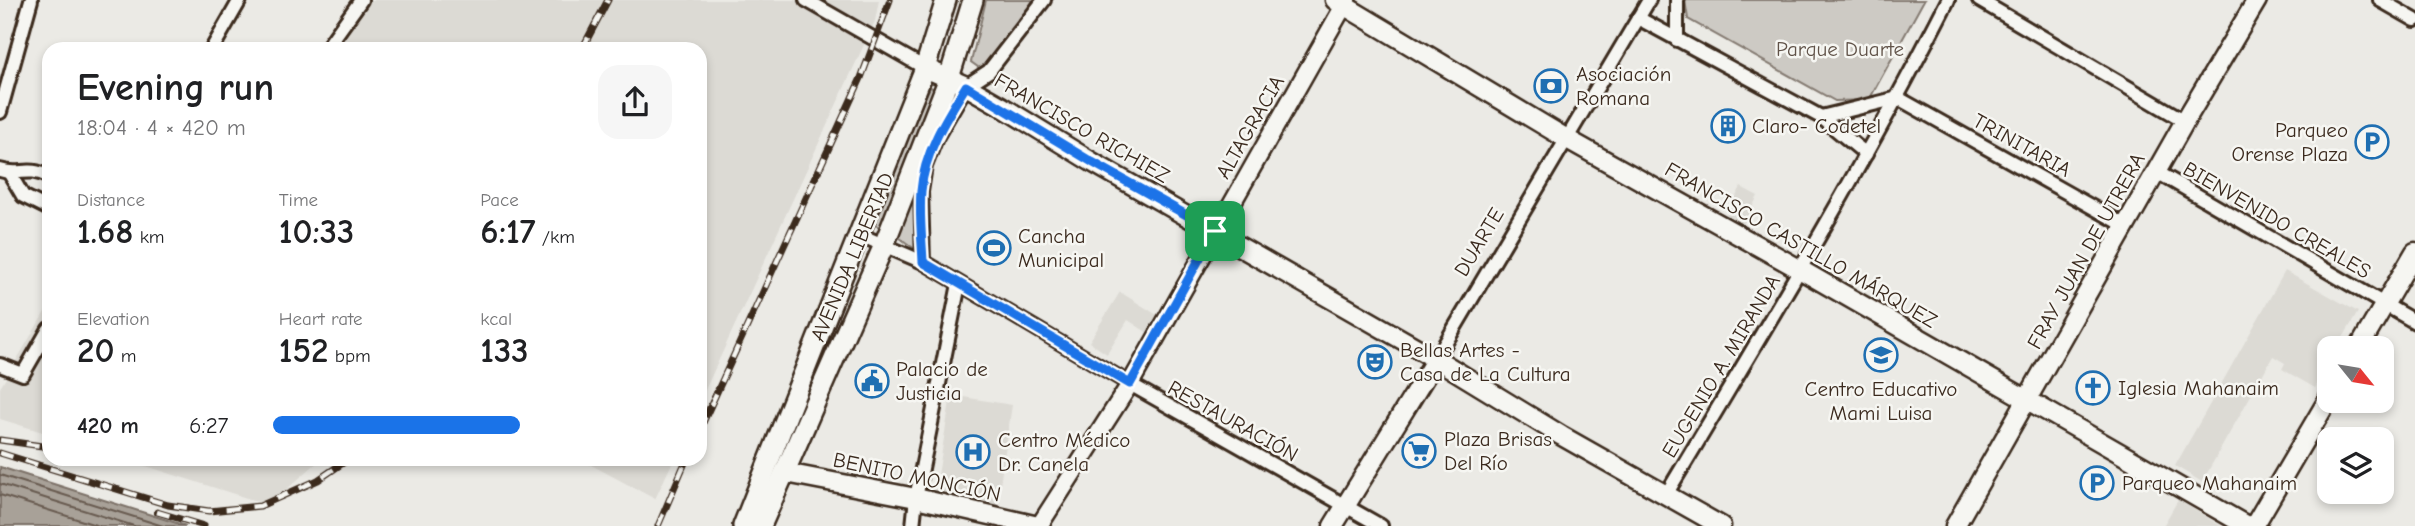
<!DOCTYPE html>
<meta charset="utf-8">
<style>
:root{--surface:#fff;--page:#f6f6f6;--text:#202124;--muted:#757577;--accent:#1a73e8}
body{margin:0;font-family:"Comic Neue",sans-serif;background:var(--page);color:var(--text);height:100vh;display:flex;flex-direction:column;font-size:26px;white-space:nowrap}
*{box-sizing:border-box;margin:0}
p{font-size:23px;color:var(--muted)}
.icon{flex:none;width:38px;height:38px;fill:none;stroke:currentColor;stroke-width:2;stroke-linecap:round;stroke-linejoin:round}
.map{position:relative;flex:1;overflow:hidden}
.side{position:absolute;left:42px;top:42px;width:665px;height:424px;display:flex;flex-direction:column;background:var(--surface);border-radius:21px;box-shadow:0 4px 10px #0003}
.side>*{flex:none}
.needle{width:46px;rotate:120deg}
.fabs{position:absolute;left:2317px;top:336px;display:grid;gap:14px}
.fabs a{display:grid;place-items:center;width:77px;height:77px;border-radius:14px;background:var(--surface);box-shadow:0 4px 10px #0003;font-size:35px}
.pin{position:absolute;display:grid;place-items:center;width:60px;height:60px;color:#fff;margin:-30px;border-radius:14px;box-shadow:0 4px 10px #0006}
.round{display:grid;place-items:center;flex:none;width:74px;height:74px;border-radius:21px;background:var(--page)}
.summary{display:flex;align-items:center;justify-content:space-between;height:119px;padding:0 35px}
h1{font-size:38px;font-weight:700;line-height:52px}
.metrics{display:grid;grid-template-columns:repeat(3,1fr);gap:10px;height:119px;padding:7px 35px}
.metrics div{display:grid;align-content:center}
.metrics b{font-size:35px;font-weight:700}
.metrics small{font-size:19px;font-weight:400}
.metrics p{font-size:19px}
ul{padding:0 35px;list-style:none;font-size:23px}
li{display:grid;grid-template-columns:112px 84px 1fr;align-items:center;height:52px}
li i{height:18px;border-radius:9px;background:var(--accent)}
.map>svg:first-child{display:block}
.built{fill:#dcdad4}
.green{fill:#cdcac4;stroke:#847a71;stroke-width:2}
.water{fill:#a8a198;stroke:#7c7167;stroke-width:2}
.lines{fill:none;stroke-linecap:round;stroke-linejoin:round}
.shore{stroke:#675a4f;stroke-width:2}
.minor-casing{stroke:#3b2a1e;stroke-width:18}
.tertiary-casing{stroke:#3b2a1e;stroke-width:21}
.secondary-casing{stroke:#3b2a1e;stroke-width:23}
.primary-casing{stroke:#3b2a1e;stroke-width:24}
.minor{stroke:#f6f6f2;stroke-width:12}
.tertiary{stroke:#f6f6f2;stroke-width:16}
.secondary{stroke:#f6f6f2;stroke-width:18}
.primary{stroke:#f6f6f2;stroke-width:19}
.rail-casing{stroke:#3b2a1e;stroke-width:7}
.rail{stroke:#f6f6f2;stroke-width:4.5;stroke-dasharray:13;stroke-linecap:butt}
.route-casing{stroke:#fff;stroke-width:14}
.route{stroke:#1a73e8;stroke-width:9}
.labels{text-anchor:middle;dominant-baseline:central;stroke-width:5;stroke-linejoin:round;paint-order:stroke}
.park-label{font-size:21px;fill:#605248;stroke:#f6f6f2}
.poi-label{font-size:21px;fill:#3b2a1e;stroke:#f6f6f2;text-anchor:start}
.street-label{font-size:21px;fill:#3b2a1e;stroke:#f6f6f2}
</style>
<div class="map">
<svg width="2415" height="526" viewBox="0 0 2415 526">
<rect width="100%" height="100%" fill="#ebeae5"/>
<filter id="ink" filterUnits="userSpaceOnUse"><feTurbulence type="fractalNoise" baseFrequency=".0143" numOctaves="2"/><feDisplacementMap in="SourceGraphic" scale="14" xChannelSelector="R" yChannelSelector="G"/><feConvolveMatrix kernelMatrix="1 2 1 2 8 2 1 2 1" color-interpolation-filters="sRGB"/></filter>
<g filter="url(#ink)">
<g class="built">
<polygon points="369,0 879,0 875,21 700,401 700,49 338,49"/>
<polygon points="1741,187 1758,196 1743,224 1726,215"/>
<polygon points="2285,271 2358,312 2337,348 2329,348 2329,362 2315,388 2282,369 2285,363 2273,356 2202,482 2175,466"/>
<polygon points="1120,292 1162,318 1151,335 1128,320 1107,354 1089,342"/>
<polygon points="49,305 49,434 0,419 0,388"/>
<polygon points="951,395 1012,405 996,511 934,500"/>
<polygon points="124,459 321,458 321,459 269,505"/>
<polygon points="580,459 674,459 655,499"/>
<polygon points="2178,500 2221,526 2163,526"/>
</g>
<g class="green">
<polygon points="986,0 1033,0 1000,54 982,70 971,62"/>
<polygon points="1685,0 1924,0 1869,100 1835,101 1688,19"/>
<polygon points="930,87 946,93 888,230 869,223"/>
<polygon points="916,192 920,253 896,235"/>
</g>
<polygon class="water" points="0,467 186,526 0,526"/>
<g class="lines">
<g class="shore">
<polyline points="0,475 163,526"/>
<polyline points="0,484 134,526"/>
<polyline points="0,495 99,526"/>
</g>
<defs>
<g id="minor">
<polyline points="806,0 925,68"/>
<polyline points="1979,0 2185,121"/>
<polyline points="2380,0 2415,20"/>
<polyline points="1638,18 1821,117 1866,154"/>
<polyline points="1677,40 1677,0"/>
<polyline points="212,49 240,0"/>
<polyline points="326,49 361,0"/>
<polyline points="0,112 31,0"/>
<polyline points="1821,117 1898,98 2126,226"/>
<path d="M0 170C21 177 27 165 49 177"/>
<polyline points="2157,172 2415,322"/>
<polyline points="10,174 23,196 49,209"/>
<polyline points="860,235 923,262 1130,384 1381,526"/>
<polyline points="923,262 921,192 925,166 936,138 966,86 989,71 1044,0"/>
<polyline points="1436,359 1649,0"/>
<polyline points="0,365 23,374 49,329"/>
<path d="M1667 493C1764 331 1862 169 1948 0"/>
<polyline points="913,526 916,498 959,284"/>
</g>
<polyline id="tertiary" points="1039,526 1130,384 1347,0"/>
<g id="secondary">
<polyline points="1335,0 1567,139 1801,270 2247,526"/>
<polyline points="925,68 966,86 1001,106 1092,162 1436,359 1562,436 1721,526"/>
<polyline points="2359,348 2415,252"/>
<polyline points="786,473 916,498 1038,526"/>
<polyline points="1333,526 1436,359"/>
<polyline points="1955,526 2185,121 2257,0"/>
<polyline points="2254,526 2329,398"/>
</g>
<g id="primary">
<polyline points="743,526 925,68 946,0"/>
<polyline points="761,526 884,245 949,78 973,0"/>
</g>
</defs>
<use href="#minor" class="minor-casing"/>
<use href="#tertiary" class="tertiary-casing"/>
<use href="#secondary" class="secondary-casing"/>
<use href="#primary" class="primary-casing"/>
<use href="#minor" class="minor"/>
<use href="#tertiary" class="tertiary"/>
<use href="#secondary" class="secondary"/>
<use href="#primary" class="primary"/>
<defs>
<g id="rail">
<polyline points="582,49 608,0"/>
<polyline points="700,429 861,78 890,0"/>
<polyline points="0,440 49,447"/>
<polyline points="0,453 168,505 209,511 260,506 318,480 350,458"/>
<polyline points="157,512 204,526"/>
<polyline points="658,526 687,458"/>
</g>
</defs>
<use href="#rail" class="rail-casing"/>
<use href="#rail" class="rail"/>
</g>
</g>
<g class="lines" filter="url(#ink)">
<defs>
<path id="route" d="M966 86 1092 162 1215 231 1130 384 923 262C922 239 919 215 921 191 924 153 946 118 966 86Z"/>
</defs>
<use href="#route" class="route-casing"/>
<use href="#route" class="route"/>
</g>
<defs>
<symbol id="bank-ring" viewBox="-11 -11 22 22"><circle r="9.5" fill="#f6f6f2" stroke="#1f6fb2" stroke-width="1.5"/><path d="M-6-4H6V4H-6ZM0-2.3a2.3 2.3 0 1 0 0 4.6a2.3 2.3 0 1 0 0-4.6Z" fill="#1f6fb2"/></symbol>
<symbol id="building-ring" viewBox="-11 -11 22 22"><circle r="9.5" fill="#f6f6f2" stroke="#1f6fb2" stroke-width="1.5"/><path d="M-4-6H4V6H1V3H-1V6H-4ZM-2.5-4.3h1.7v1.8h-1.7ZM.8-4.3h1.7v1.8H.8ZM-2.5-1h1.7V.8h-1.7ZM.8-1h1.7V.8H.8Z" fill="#1f6fb2"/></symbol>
<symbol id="parking-ring" viewBox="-11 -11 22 22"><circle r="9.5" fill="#f6f6f2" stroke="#1f6fb2" stroke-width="1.5"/><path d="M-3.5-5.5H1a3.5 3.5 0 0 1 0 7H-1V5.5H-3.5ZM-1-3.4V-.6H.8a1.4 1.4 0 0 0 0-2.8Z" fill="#1f6fb2"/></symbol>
<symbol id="stadium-ring" viewBox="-11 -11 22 22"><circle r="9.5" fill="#f6f6f2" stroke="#1f6fb2" stroke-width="1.5"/><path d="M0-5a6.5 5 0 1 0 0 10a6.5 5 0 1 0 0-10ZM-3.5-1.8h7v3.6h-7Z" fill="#1f6fb2"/></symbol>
<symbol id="school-ring" viewBox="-11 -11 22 22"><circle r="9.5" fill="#f6f6f2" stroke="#1f6fb2" stroke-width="1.5"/><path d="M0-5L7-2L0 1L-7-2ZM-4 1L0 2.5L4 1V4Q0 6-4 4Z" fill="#1f6fb2"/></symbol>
<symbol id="theatre-ring" viewBox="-11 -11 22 22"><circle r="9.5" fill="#f6f6f2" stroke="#1f6fb2" stroke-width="1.5"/><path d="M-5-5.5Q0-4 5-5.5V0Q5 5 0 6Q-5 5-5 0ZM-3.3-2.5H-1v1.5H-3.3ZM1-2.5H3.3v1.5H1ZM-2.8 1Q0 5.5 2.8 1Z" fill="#1f6fb2"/></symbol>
<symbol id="civic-ring" viewBox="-11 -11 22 22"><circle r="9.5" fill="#f6f6f2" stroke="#1f6fb2" stroke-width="1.5"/><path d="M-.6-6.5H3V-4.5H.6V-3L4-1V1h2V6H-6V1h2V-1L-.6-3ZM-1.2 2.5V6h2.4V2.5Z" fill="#1f6fb2"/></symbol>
<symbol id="church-ring" viewBox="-11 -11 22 22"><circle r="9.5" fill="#f6f6f2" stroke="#1f6fb2" stroke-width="1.5"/><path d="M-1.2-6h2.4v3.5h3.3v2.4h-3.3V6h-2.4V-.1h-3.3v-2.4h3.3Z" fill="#1f6fb2"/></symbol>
<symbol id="supermarket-ring" viewBox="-11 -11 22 22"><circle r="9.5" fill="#f6f6f2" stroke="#1f6fb2" stroke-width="1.5"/><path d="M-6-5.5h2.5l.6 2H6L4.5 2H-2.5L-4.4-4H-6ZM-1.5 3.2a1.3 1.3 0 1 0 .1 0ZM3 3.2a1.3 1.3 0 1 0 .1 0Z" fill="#1f6fb2"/></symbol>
<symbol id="hospital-ring" viewBox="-11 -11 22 22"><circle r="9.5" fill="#f6f6f2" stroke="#1f6fb2" stroke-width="1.5"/><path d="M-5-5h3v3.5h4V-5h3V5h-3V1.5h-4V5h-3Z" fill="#1f6fb2"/></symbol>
</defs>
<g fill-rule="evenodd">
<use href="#bank-ring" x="1532" y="67" width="38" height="38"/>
<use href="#building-ring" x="1709" y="107" width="38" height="38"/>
<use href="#parking-ring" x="2353" y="123" width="38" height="38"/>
<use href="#stadium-ring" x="975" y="229" width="38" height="38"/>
<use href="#school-ring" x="1862" y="336" width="38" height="38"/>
<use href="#theatre-ring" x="1356" y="343" width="38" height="38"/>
<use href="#civic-ring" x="853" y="362" width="38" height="38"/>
<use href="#church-ring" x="2074" y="369" width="38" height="38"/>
<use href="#supermarket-ring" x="1400" y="432" width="38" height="38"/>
<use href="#hospital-ring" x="954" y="433" width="38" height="38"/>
<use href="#parking-ring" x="2078" y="464" width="38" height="38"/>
</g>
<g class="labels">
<g class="park-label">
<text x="1840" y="49">Parque Duarte</text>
</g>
<g class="poi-label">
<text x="1576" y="74">Asociación<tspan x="1576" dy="24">Romana</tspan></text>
<text x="1752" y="126">Claro- Codetel</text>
<text x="2348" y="130" text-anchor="end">Parqueo<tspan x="2348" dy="24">Orense Plaza</tspan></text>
<text x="1018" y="236">Cancha<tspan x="1018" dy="24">Municipal</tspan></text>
<text x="1400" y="350">Bellas Artes -<tspan x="1400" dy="24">Casa de La Cultura</tspan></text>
<text x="896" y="369">Palacio de<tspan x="896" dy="24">Justicia</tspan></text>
<text x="2118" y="388">Iglesia Mahanaim</text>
<text x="1881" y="389" text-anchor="middle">Centro Educativo<tspan x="1881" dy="24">Mami Luisa</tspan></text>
<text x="1444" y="439">Plaza Brisas<tspan x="1444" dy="24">Del Río</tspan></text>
<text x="998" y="440">Centro Médico<tspan x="998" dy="24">Dr. Canela</tspan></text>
<text x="2122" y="483">Parqueo Mahanaim</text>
</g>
<g class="street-label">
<text transform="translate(1250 127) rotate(-60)">ALTAGRACIA</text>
<text transform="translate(1082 128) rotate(30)">FRANCISCO RICHIEZ</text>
<text transform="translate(2022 145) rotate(29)">TRINITARIA</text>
<text transform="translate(2277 220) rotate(30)">BIENVENIDO CREALES</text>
<text transform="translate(1479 242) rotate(-59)">DUARTE</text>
<text transform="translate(1801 245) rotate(30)">FRANCISCO CASTILLO MÁRQUEZ</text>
<text transform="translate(2086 251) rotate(-61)">FRAY JUAN DE UTRERA</text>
<text transform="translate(852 257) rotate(-67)">AVENIDA LIBERTAD</text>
<text transform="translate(1721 366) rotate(-59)">EUGENIO A. MIRANDA</text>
<text transform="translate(1233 421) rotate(29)">RESTAURACIÓN</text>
<text transform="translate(917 477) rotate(12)">BENITO MONCIÓN</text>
</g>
</g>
</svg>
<div class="fabs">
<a><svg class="needle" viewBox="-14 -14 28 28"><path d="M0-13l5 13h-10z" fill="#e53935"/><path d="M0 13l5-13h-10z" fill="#757577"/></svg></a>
<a><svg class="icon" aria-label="layers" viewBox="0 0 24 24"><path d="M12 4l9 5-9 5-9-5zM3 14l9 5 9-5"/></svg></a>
</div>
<div class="pin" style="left:1215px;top:231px;background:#1e9e55"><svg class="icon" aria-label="arrive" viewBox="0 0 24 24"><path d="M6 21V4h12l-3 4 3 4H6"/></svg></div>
<section class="side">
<div class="summary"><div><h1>Evening run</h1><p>18:04 · 4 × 420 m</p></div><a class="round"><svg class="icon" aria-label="share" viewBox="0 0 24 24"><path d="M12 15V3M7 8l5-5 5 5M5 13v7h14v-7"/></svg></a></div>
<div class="metrics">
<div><p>Distance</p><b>1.68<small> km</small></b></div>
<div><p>Time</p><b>10:33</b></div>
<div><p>Pace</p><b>6:17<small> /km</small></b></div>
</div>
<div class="metrics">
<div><p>Elevation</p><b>20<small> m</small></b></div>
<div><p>Heart rate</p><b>152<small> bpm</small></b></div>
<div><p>kcal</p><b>133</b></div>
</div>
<ul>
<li><b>420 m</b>6:27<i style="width:62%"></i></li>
</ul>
</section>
</div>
